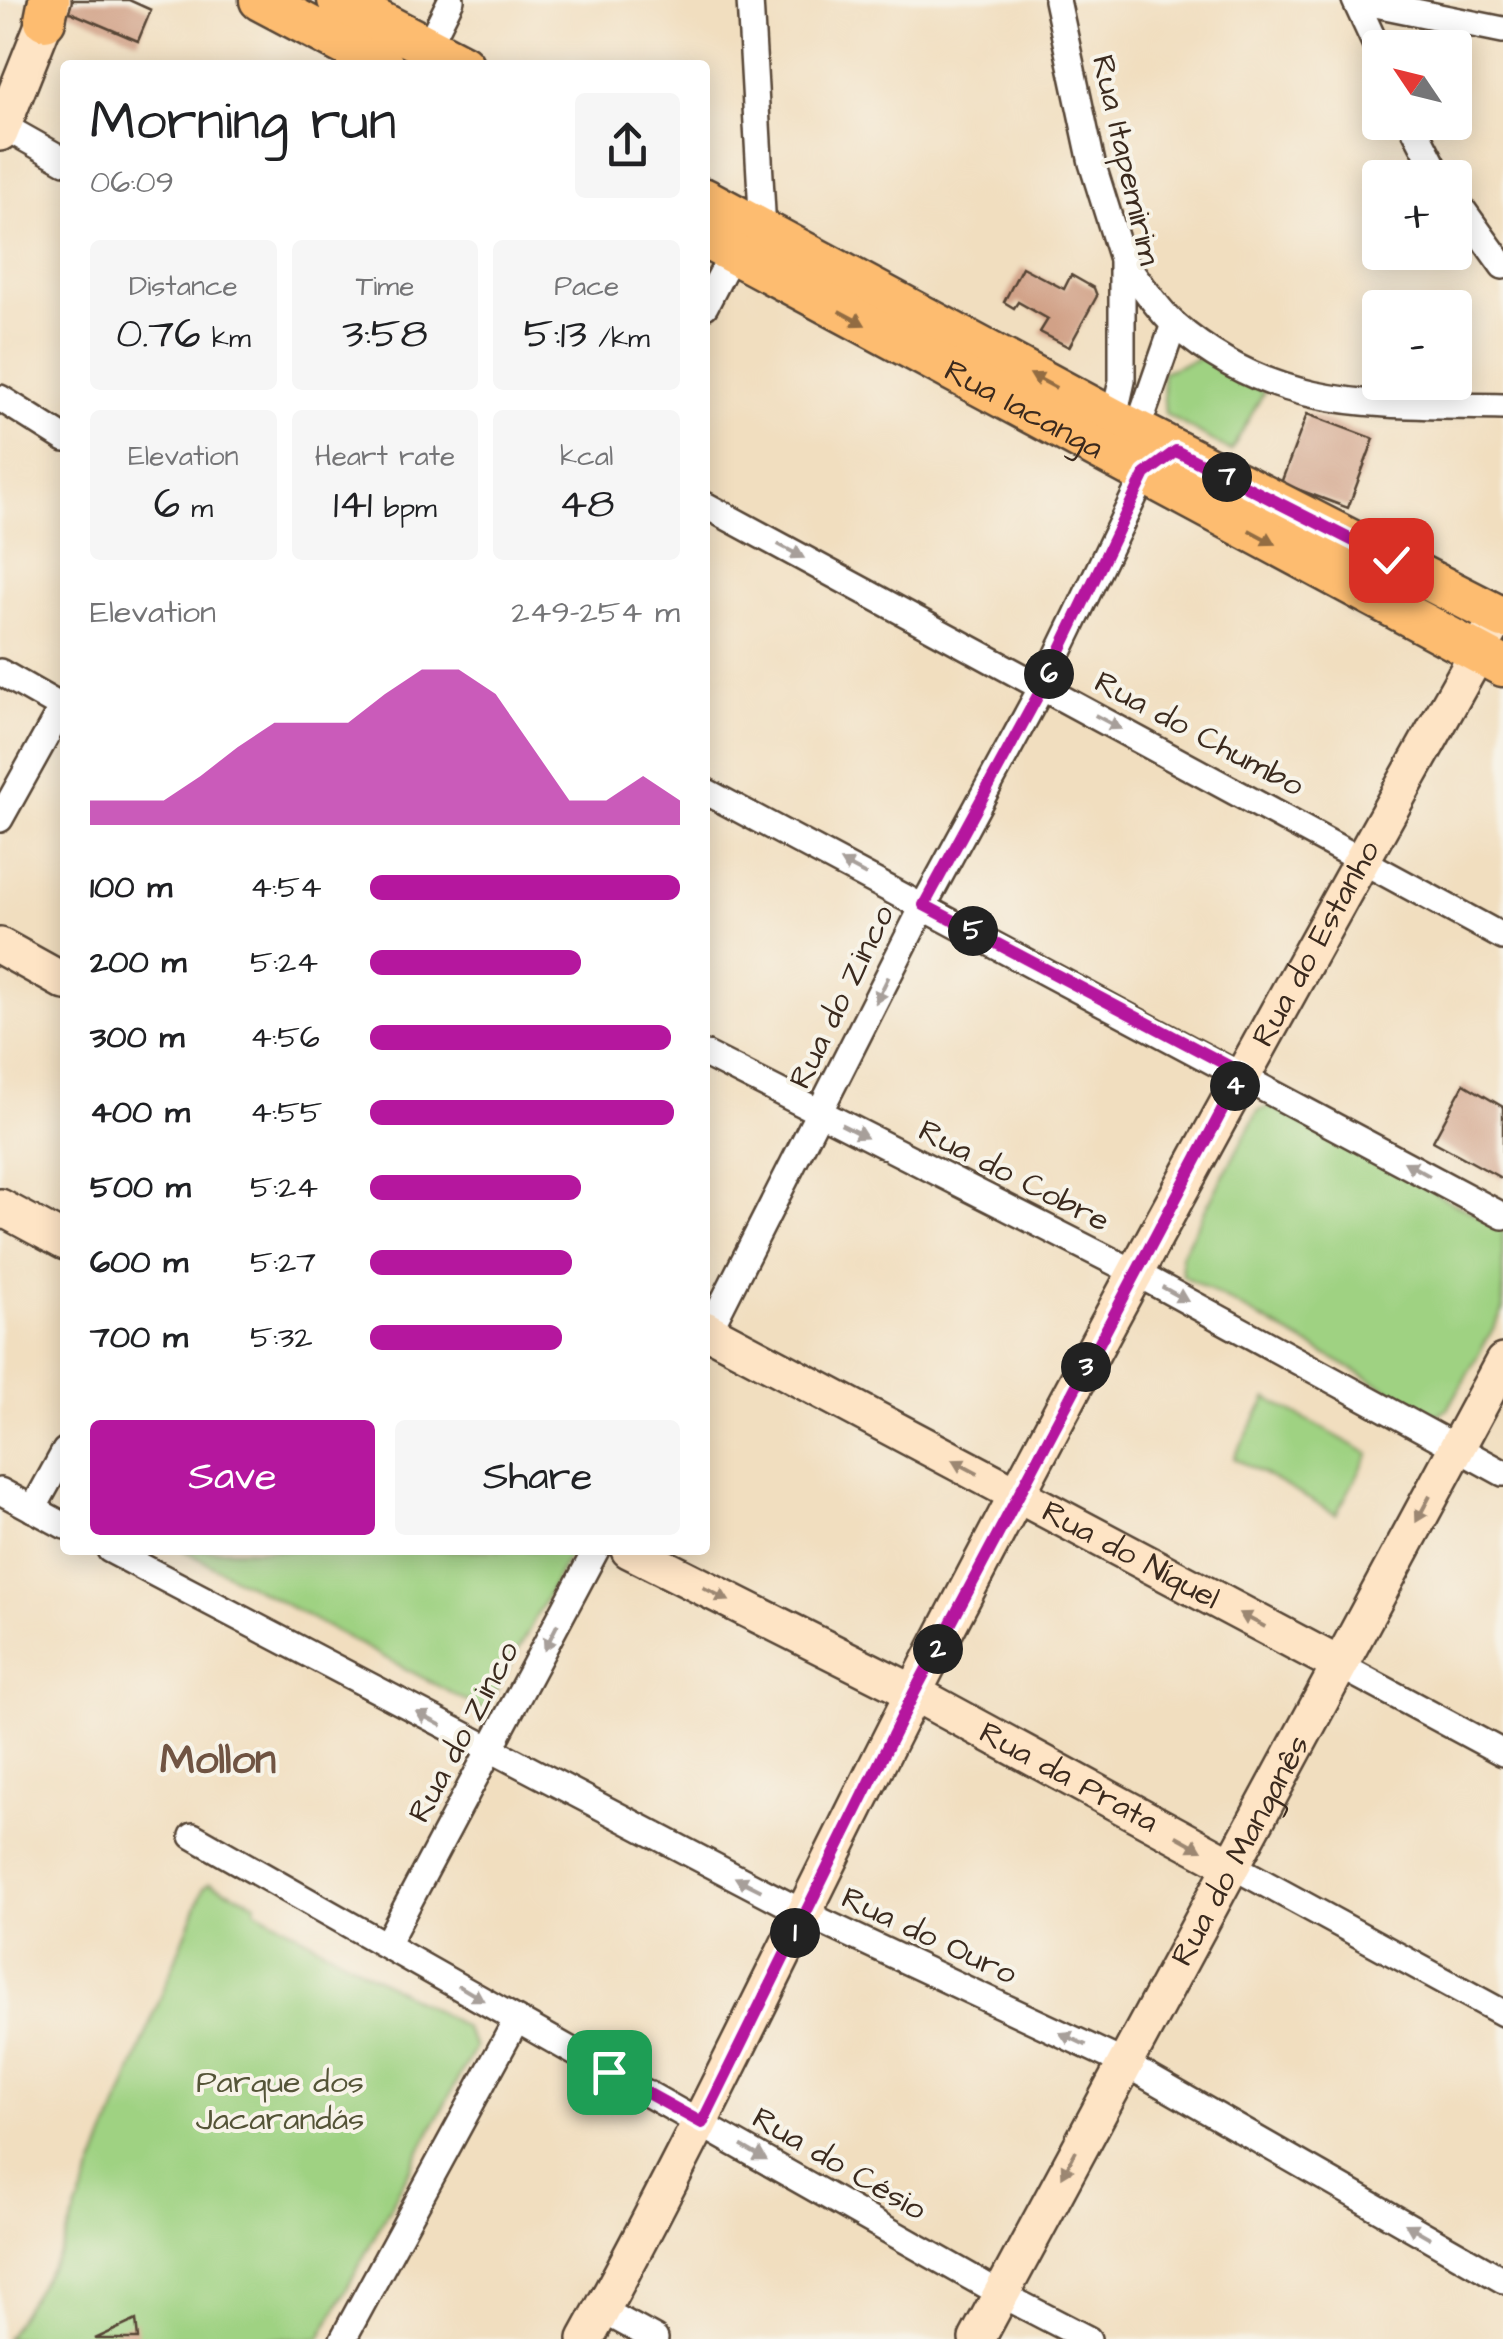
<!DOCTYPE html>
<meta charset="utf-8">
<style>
:root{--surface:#fff;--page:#f6f6f6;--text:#202124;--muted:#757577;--accent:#b5179e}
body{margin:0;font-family:"Architects Daughter",sans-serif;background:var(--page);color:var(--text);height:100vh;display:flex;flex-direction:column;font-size:38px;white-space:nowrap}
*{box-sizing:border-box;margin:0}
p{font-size:32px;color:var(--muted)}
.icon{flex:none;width:55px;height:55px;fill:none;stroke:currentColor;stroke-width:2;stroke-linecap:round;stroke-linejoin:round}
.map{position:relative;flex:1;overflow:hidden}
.sheet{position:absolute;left:60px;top:60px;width:650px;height:1495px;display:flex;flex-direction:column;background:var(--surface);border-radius:10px;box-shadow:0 5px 25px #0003}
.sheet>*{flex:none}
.needle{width:65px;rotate:305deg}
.controls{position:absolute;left:1362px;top:30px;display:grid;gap:20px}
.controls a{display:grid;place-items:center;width:110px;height:110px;border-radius:10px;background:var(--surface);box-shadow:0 5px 25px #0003;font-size:50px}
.pin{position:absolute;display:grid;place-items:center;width:85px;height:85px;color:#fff;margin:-42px;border-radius:20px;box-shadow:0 5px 15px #0006}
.km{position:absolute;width:50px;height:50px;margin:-25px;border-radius:50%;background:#222;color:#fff;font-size:28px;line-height:50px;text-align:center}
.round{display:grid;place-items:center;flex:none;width:105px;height:105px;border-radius:10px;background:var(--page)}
.head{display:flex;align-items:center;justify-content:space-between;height:170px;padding:0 30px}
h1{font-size:55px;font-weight:600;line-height:75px}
.metrics{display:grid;grid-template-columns:repeat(3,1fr);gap:15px;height:170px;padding:10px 30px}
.metrics div{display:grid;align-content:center;border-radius:10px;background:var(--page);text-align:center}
.metrics b{font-size:42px;font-weight:600}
.metrics small{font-size:28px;font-weight:400}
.metrics p{font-size:28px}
.chart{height:280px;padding:20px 30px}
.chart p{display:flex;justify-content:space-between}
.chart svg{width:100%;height:180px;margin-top:10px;fill:var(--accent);opacity:.7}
.button{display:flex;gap:20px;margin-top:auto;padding:20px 30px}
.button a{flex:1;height:115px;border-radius:10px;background:var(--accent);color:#fff;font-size:40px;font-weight:600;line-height:115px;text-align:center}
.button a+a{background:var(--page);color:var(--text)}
ul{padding:0 30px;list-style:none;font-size:32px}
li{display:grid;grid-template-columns:160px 120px 1fr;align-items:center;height:75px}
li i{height:25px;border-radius:12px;background:var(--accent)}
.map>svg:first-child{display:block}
.green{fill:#9fd282;stroke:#6d7e50;stroke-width:2.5}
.building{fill:#d1a187}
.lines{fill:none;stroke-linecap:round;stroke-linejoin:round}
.street-casing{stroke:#564536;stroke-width:30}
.secondary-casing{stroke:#564536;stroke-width:40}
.primary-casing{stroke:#564536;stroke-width:45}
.street{stroke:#fff;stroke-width:25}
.secondary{stroke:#fee4c5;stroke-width:35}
.primary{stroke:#fdbc6f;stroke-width:40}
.oneway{fill:#926c42}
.oneway2{fill:#a79f9a}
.oneway3{fill:#9c8772}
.route-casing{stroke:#fff;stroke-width:20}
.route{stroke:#b5179e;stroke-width:12}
.labels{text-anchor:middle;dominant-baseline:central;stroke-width:8;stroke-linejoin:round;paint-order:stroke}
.street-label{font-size:32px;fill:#3b2a1e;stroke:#f7f3e8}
.park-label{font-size:32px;fill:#545437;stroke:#f7f3e8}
.district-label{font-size:42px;font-weight:bold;fill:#705443;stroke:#f7f3e8}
</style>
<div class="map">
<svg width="1503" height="2339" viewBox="0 0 1503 2339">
<rect width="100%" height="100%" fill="#f7f3e8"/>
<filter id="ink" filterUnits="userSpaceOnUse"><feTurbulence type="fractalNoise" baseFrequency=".01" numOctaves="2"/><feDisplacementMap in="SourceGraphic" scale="20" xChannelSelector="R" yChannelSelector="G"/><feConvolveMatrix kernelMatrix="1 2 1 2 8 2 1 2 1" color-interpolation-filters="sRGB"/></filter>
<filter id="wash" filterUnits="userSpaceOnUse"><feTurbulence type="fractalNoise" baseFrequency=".0048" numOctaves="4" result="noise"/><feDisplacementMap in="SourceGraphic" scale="40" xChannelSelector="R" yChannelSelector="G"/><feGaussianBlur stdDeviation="2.25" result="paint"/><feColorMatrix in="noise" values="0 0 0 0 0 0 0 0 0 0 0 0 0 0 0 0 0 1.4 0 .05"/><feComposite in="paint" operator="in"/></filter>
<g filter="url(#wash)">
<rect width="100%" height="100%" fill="#f1debf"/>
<g class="green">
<polygon points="1202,357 1264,392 1231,451 1165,414 1162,372"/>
<polygon points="1271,1106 1503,1229 1503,1311 1448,1409 1435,1415 1182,1275 1181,1255 1258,1111"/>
<polygon points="1267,1398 1369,1454 1336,1514 1234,1458"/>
<polygon points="183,1550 572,1550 485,1711"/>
<polygon points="210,1883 256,1903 255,1909 464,2027 475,2047 320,2339 5,2339 60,2253 204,1887"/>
</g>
<g id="blocks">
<g class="building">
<polygon points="67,0 129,0 151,10 138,41 63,9"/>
<polygon points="1022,267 1064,289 1071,275 1094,288 1097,296 1069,347 1040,332 1048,319 1018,302 1014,308 1004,302"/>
<polygon points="1307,414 1374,439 1348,508 1281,483"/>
<polygon points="1464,1084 1503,1107 1503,1179 1433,1141"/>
<polygon points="136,2320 138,2339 95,2339"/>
</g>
</g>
</g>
<g filter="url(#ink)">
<use href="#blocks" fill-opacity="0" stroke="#564536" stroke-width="2.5"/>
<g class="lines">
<defs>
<g id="street">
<polyline points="750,0 763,230"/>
<polyline points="1057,0 1092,163 1122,259 1122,381 1111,430"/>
<polyline points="1355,0 1380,54"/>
<polyline points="1356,0 1503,30"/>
<polyline points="422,58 451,0"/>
<polyline points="1411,122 1440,178"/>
<polyline points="3,126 65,161"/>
<polyline points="1455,199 1503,266"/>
<path d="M1122 259C1139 280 1155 307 1175 325 1277 413 1379 404 1503 407"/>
<polyline points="705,306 733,252"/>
<polyline points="0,398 65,439"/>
<polyline points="1133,442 1174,324"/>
<polyline points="705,505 1503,937"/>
<polyline points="0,672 65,709"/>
<polyline points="705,791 1503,1216"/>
<polyline points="0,819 65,702"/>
<polyline points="705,1054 1136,1273 1503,1473"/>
<polyline points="705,1338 924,905 1042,687 1145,474"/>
<polyline points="0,1491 65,1526"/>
<polyline points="33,1509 65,1451"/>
<polyline points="110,1550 804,1913 1124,2063 1503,2280"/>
<polyline points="1339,1665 1503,1753"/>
<polyline points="193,1836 999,2293 1088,2339"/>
<polyline points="1231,1865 1503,2013"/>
<polyline points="387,1943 596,1550"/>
<polyline points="602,2310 655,2339"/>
<polyline points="343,2339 516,2021"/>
</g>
<g id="secondary">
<polyline points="0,133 53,0"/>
<polyline points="0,946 65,982"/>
<polyline points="0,1207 65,1242"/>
<path id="s1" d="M705 1329 1339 1665"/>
<path id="s2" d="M629 1550 914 1693 1231 1865"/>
<path id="s3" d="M586 2339C703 2127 804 1907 914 1692 1101 1329 1299 971 1499 615"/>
<path id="s4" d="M977 2339 1503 1362"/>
</g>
<g id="primary">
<polyline points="260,0 383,65"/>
<polyline points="338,0 463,65"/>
<polyline points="45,20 49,0"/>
<polyline points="705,199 1114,419 1503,618"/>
<path id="s5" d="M705 238 1503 666"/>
</g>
</defs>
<use href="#street" class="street-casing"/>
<use href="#secondary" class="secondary-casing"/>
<use href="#primary" class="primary-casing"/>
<use href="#street" class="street"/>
<use href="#secondary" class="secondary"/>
<use href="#primary" class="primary"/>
</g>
<defs><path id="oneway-solid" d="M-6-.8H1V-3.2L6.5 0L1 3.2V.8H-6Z" transform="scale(2.5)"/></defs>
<g class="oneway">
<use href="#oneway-solid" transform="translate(852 318) rotate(28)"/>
<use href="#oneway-solid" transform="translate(1043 381) rotate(-152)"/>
<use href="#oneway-solid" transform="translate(1262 537) rotate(28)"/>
</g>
<g class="oneway2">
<use href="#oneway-solid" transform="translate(791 551) rotate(28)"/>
<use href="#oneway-solid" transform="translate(1108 722) rotate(28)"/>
<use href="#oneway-solid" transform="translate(853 868) rotate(-152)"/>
<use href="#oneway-solid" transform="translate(882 990) rotate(116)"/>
<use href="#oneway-solid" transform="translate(854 1131) rotate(27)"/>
<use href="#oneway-solid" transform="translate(1417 1169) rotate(-151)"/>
<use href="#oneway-solid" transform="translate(1175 1294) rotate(29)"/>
<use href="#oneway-solid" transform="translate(551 1637) rotate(117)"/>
<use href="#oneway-solid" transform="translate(429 1719) rotate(-152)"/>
<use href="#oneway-solid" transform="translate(748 1884) rotate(-153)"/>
<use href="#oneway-solid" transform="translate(471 1993) rotate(31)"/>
<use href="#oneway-solid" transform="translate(1073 2039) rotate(-155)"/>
<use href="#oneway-solid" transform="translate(754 2153) rotate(30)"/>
<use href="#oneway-solid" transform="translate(1418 2231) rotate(-150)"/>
</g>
<g class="oneway3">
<use href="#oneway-solid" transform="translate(965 1467) rotate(-152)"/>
<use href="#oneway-solid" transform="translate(1423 1509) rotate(118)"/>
<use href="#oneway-solid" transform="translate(716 1594) rotate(27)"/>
<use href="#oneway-solid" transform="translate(1252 1620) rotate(-152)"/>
<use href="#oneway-solid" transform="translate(1189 1843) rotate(29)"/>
<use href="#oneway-solid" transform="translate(1069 2164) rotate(118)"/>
</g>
</g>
<g class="lines" filter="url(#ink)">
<defs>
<polyline id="route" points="609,2072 702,2123 914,1693 1242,1073 924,905 1042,688 1145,474 1176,451 1391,560"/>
</defs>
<use href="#route" class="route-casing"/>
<use href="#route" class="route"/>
</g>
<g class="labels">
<g class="street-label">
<text transform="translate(1126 160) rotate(77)">Rua Itapemirim</text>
<text stroke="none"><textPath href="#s5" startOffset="362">Rua Iacanga</textPath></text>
<text transform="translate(1199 734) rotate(28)">Rua do Chumbo</text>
<text stroke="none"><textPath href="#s3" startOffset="1575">Rua do Estanho</textPath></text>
<text transform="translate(842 997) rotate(-64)">Rua do Zinco</text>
<text transform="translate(1014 1176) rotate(27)">Rua do Cobre</text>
<text stroke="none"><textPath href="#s1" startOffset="482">Rua do Níquel</textPath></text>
<text transform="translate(464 1732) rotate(-62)">Rua do Zinco</text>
<text stroke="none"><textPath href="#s2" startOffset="495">Rua da Prata</textPath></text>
<text stroke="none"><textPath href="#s4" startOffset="555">Rua do Manganês</textPath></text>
<text transform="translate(929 1936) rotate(25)">Rua do Ouro</text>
<text transform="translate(839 2164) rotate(30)">Rua do Césio</text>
</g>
<g class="park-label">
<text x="280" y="2082">Parque dos<tspan x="280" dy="37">Jacarandás</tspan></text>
</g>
<g class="district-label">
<text x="218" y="1761">Mollon</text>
</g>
</g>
</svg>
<div class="controls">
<a><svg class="needle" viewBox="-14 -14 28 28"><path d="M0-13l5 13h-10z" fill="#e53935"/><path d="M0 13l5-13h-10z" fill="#757577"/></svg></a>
<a>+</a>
<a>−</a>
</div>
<div class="pin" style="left:609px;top:2072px;background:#1e9e55"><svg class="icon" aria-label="arrive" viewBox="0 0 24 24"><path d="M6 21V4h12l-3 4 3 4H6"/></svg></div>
<div class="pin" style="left:1391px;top:560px;background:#d93025"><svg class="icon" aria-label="check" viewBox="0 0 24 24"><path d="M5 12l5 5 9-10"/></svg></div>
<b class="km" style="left:795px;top:1933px">1</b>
<b class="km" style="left:938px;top:1649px">2</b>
<b class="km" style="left:1086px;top:1367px">3</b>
<b class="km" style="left:1235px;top:1086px">4</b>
<b class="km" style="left:973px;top:931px">5</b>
<b class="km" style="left:1049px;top:674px">6</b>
<b class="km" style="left:1227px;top:477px">7</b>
<section class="sheet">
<div class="head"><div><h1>Morning run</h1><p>06:09</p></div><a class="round"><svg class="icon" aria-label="share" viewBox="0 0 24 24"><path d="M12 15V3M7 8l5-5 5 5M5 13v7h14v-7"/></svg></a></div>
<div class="metrics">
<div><p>Distance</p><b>0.76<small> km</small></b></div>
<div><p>Time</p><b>3:58</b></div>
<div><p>Pace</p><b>5:13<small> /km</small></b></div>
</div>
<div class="metrics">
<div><p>Elevation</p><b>6<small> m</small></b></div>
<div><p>Heart rate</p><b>141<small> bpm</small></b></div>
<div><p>kcal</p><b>48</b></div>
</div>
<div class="chart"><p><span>Elevation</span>249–254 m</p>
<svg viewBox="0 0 160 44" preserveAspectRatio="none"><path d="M0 44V38L10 38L20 38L30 32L40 25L50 19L60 19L70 19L80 12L90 6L100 6L110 12L120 25L130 38L140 38L150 32L160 38V44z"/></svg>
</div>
<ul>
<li><b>100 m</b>4:54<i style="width:100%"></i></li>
<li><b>200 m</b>5:24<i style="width:68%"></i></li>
<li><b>300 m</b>4:56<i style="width:97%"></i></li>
<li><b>400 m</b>4:55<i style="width:98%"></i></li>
<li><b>500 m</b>5:24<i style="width:68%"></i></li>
<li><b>600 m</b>5:27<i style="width:65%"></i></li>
<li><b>700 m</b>5:32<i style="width:62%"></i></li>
</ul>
<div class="button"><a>Save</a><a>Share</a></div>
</section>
</div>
